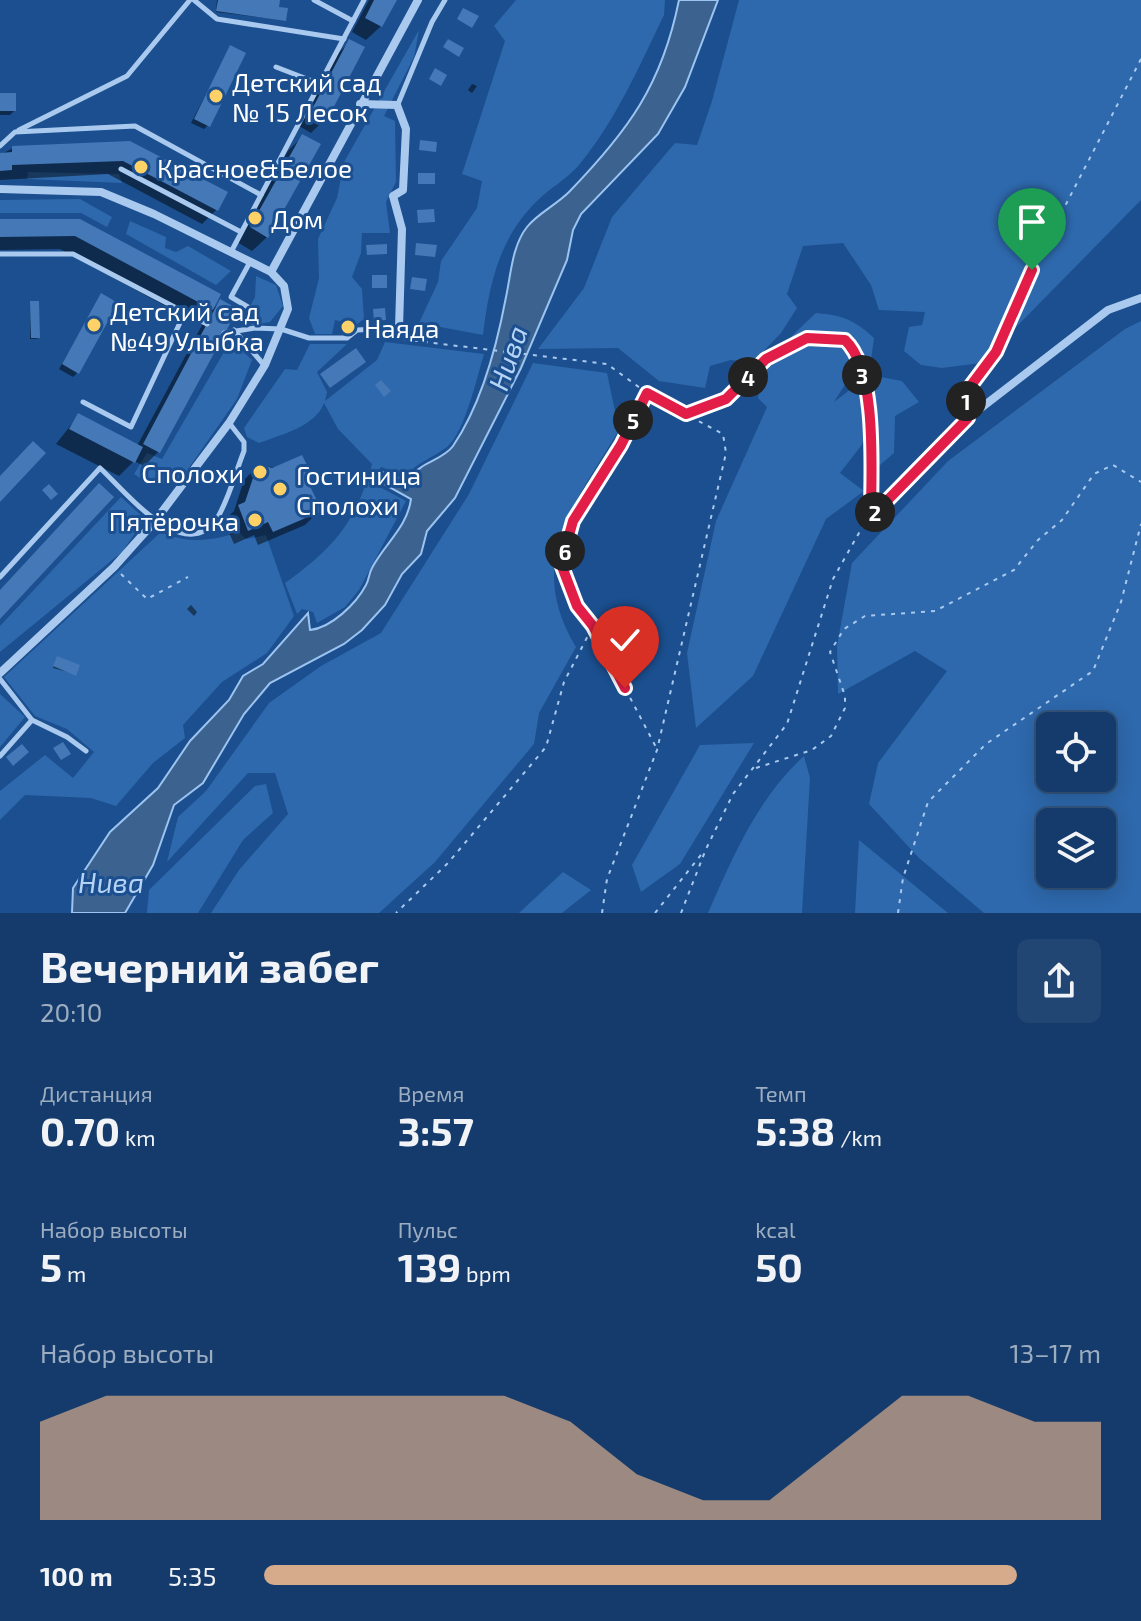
<!DOCTYPE html>
<html lang="ru">
<meta charset="utf-8">
<style>
:root{--surface:#143b6b;--page:#214673;--text:#f1f3f6;--muted:#9dadc1;--line:#33557e;--accent:#d6ab8b}
body{margin:0;font-family:"Exo 2",sans-serif;background:var(--page);color:var(--text);height:100vh;display:flex;flex-direction:column;font-size:30px;white-space:nowrap}
*{box-sizing:border-box;margin:0}
p{font-size:26px;color:var(--muted)}
.icon{flex:none;width:44px;height:44px;fill:none;stroke:currentColor;stroke-width:2;stroke-linecap:round;stroke-linejoin:round}
.map{position:relative;height:913px;overflow:hidden}
.details{display:flex;flex-direction:column;background:var(--surface);flex:1}
.details>*{flex:none}
.buttons{position:absolute;left:1036px;top:712px;display:grid;gap:16px}
.buttons a{display:grid;place-items:center;width:80px;height:80px;border-radius:12px;background:var(--surface);box-shadow:0 4px 20px #0003,0 0 0 2px var(--line);font-size:40px}
.pin{position:absolute;display:grid;place-items:center;width:68px;height:68px;color:#fff;margin:-82px -34px;border-radius:50% 50% 50% 0;rotate:-45deg;box-shadow:0 0 8px #0007}
.pin .icon{rotate:45deg}
.km{position:absolute;width:40px;height:40px;margin:-20px;border-radius:50%;background:#222;color:#fff;font-size:22px;line-height:40px;text-align:center}
.round{display:grid;place-items:center;flex:none;width:84px;height:84px;border-radius:12px;background:var(--page)}
.overview{display:flex;align-items:center;justify-content:space-between;height:136px;padding:0 40px}
h1{font-size:44px;font-weight:700;line-height:60px}
.stats{display:grid;grid-template-columns:repeat(3,1fr);gap:12px;height:136px;padding:8px 40px}
.stats div{display:grid;align-content:center}
.stats b{font-size:40px;font-weight:700}
.stats small{font-size:22px;font-weight:400}
.stats p{font-size:22px}
.chart{height:224px;padding:16px 40px}
.chart p{display:flex;justify-content:space-between}
.chart svg{width:100%;height:144px;margin-top:8px;fill:var(--accent);opacity:.7}
ul{padding:0 40px;list-style:none;font-size:26px}
li{display:grid;grid-template-columns:128px 96px 1fr;align-items:center;height:60px}
li i{height:20px;border-radius:10px;background:var(--accent)}
.map>svg:first-child{display:block}
.green{fill:#2e69ad;fill-rule:evenodd}
.water{fill:#3c6290;stroke:#9cc4f0;stroke-width:2}
.shadow{fill:#0007}
.building{fill:#4478b7}
.lines{fill:none;stroke-linecap:round;stroke-linejoin:round}
.path{stroke:#a9c9ee;stroke-width:2;stroke-dasharray:4 6;stroke-linecap:butt}
.service{stroke:#a9c9ee;stroke-width:5}
.minor{stroke:#a9c9ee;stroke-width:8}
.route-casing{stroke:#fff;stroke-width:16}
.route{stroke:#e11d48;stroke-width:10}
.poi-dot{fill:#ffd166;stroke:#1b4f8f;stroke-width:3}
.labels{text-anchor:middle;dominant-baseline:central;stroke-width:6;stroke-linejoin:round;paint-order:stroke}
.poi-label{font-size:26px;fill:#fff;stroke:#1b4f8f;text-anchor:start}
.water-label{font-size:28px;font-style:italic;fill:#b5d3f5;stroke:#1b4f8f}
</style>
<div class="map">
<svg width="1141" height="913" viewBox="0 0 1141 913">
<rect width="100%" height="100%" fill="#1b4f8f"/>
<g class="green">
<path d="M516 0H665L664 15C639 67 616 120 579 165 567 179 550 188 537 201 499 238 489 285 483 335L419 323 438 282 441 261 477 208 482 181 462 174 505 41 494 26Z"/>
<polygon points="739,0 1141,0 1141,200 981,363 942,368 921,365 904,351 909,327 922,325 925,312 879,310 871,285 843,243 803,246 787,294 797,308 781,333 752,363 731,360 710,366 705,388 659,381 618,348 538,349 584,288 612,217 675,143 697,145 712,101"/>
<polygon points="419,30 414,57 384,116 395,121 396,182 386,202 390,233 362,233 361,253 352,277 362,289 364,319 356,325 335,320 332,334 315,334 309,318 319,278 318,239 337,198 344,162"/>
<polygon points="28,172 119,174 122,183 27,179"/>
<polygon points="80,199 112,217 107,227 81,213 0,213 0,200"/>
<polygon points="130,221 166,237 165,248 176,252 188,246 231,271 216,285 126,234"/>
<polygon points="256,276 276,285 283,306 270,322 252,325 242,322 255,297"/>
<path d="M816 313C842 315 855 320 874 338L871 360 853 372 834 402 869 375 902 381 919 402 895 416 894 453 879 466 877 410 861 446 840 473 864 491 826 519 753 676 696 728 687 653 716 521 767 407 758 398C762 363 791 336 816 313Z"/>
<path d="M1141 321V913H984L919 858 869 804 878 763 947 671 915 651 838 694 837 646 852 563 948 461 1125 329ZM1050 726H1102V778H1050ZM1050 822H1102V874H1050Z"/>
<polygon points="231,340 252,360 237,399 179,482 151,485 134,474 147,453 162,459"/>
<path d="M385 342 484 354C477 377 465 432 447 447 433 458 417 462 406 476L381 467 376 474V485L406 501 359 590 345 607 317 623 313 612 302 609 297 614 285 583C334 548 356 522 372 464L338 429 324 403C316 426 281 435 259 443L247 437 244 428 285 369 297 370 310 344H347L317 372 327 392 325 401 377 360Z"/>
<path d="M533 363 607 373 619 430C575 504 524 561 576 647L539 713 534 744 435 862 379 913H211L239 870 288 814 275 773H248L167 862 178 817 206 791 269 703 321 666 381 633 469 494Z"/>
<polygon points="121,497 145,519 122,552 0,652 0,626"/>
<path d="M161 532C186 544 214 541 239 532L246 539 266 535 294 616 267 653 222 682 183 725 185 738 153 763 116 806 91 798 25 795 0 820V791L45 755 73 778 94 752 67 729 35 716 4 677Z"/>
<polygon points="0,694 25,717 0,747"/>
<polygon points="754,743 680,864 641,892 632,865 700,745"/>
<path d="M804 756 810 778 802 913H708C733 856 758 798 804 756Z"/>
<polygon points="266,784 273,813 243,840 198,913 147,913 149,890 255,786"/>
<polygon points="859,840 948,913 855,913"/>
<polygon points="563,872 591,890 562,913 519,913"/>
</g>
<path class="water" d="M679 0H718L685 87 658 134 581 214 573 230 567 260 521 368 455 498 427 531 421 554 402 574 385 605 362 630 344 644 270 683 244 714 203 783 174 805 153 865 125 913H72L73 888 110 832 158 788 190 741 229 700 243 676 263 664 308 613 310 630C331 628 356 604 366 585 369 580 369 573 372 568 385 543 407 528 411 499L380 482 381 471C401 483 406 478 423 466 433 460 447 455 453 446 481 405 497 345 506 297 511 274 512 246 527 227 537 214 556 205 569 192 628 131 662 85 679 0Z"/>
<g class="shadow">
<polygon points="217,0 278,0 277,9 284,20 216,12"/>
<polygon points="369,0 395,0 381,26 366,40 352,32"/>
<polygon points="350,42 326,118 311,133 299,126 335,56"/>
<polygon points="231,47 208,125 204,129 191,123"/>
<polygon points="472,84 477,86 472,93 468,90"/>
<polygon points="0,95 14,111 10,115 0,115"/>
<polygon points="303,136 267,237 252,251 237,242 288,151"/>
<polygon points="129,143 217,209 202,224 108,174 0,180 0,155 13,148"/>
<polygon points="0,221 79,221 218,295 210,311 221,302 158,452 144,466 134,461 119,476 56,444 78,416 137,446 208,314 197,323 60,249 0,250"/>
<polygon points="98,300 77,373 73,377 59,369"/>
<polygon points="31,303 38,338 36,339 30,339"/>
<polygon points="259,465 309,473 304,478 319,511 305,525 258,545 254,535 234,544 224,521 234,511 244,480"/>
<polygon points="191,605 197,612 194,616 187,609"/>
<polygon points="56,660 75,674 53,668"/>
</g>
<g class="building">
<polygon points="218,0 280,0 279,7 288,8 286,21 216,11"/>
<polygon points="374,0 397,0 382,27 365,18"/>
<polygon points="463,8 479,16 472,28 457,19"/>
<polygon points="349,39 365,47 327,120 311,111"/>
<polygon points="448,39 464,48 459,57 443,47"/>
<polygon points="230,45 246,53 210,127 194,119"/>
<polygon points="435,68 447,75 441,86 429,79"/>
<rect x="0" y="93" width="16" height="18"/>
<polygon points="302,134 321,144 268,238 250,227"/>
<polygon points="420,140 437,142 436,152 419,150"/>
<polygon points="130,141 228,192 218,211 123,161 12,165 12,170 0,171 0,153 12,152 12,146"/>
<rect x="418" y="173" width="17" height="11"/>
<polygon points="434,209 435,222 418,223 417,210"/>
<polygon points="0,219 80,219 221,294 213,310 75,236 0,237"/>
<polygon points="416,243 437,245 435,257 415,255"/>
<polygon points="387,244 387,254 367,255 366,245"/>
<rect x="372" y="275" width="15" height="13"/>
<polygon points="412,277 427,279 425,291 410,289"/>
<polygon points="101,293 118,303 79,374 62,364"/>
<polygon points="220,299 238,309 160,453 143,444"/>
<polygon points="30,301 39,301 40,338 31,338"/>
<polygon points="385,308 386,320 374,321 373,309"/>
<polygon points="356,348 366,362 330,388 320,374"/>
<polygon points="381,380 391,391 384,397 375,385"/>
<polygon points="78,413 143,447 135,463 69,429"/>
<polygon points="33,441 46,453 0,502 0,476"/>
<polygon points="302,455 311,473 305,476 322,511 273,532 268,522 248,531 238,505 245,502 258,463 272,468"/>
<polygon points="99,483 114,497 0,619 0,590"/>
<polygon points="49,484 58,494 51,500 42,490"/>
<polygon points="57,656 80,665 76,676 53,666"/>
<polygon points="63,742 71,754 61,760 53,748"/>
<polygon points="22,744 29,752 13,766 6,757"/>
</g>
<g class="lines">
<g class="path">
<polyline points="384,337 607,364 647,393 621,445 573,521 561,564 577,606 593,626 564,682 546,747 448,863 396,913"/>
<path d="M648 394 686 414 726 399 766 359 807 338 845 340C877 369 871 462 871 505"/>
<polyline points="967,409 966,392 996,352 1032,270 1141,59"/>
<polyline points="121,574 147,599 188,577"/>
<polyline points="593,627 657,749"/>
<polyline points="756,768 812,750 831,736 845,708 845,696 830,652 844,629 865,616 935,611 1014,570 1038,540 1062,520 1094,474 1113,465 1141,482"/>
<polyline points="602,913 607,879 657,750 726,453 723,434 687,415"/>
<polyline points="655,913 704,851"/>
<polyline points="681,913 706,849 733,794 787,724 833,579 864,524"/>
<polyline points="898,913 903,878 928,802 986,744 1093,671 1121,602 1141,524"/>
</g>
<g class="service">
<polyline points="194,0 217,19 344,39"/>
<polyline points="314,0 353,21"/>
<polyline points="276,67 320,84"/>
<polyline points="398,104 432,22 445,0"/>
<polyline points="19,130 127,76 190,0"/>
<polyline points="0,146 15,132 135,126 261,195"/>
<polyline points="121,169 241,232"/>
<polyline points="231,252 364,0"/>
<polyline points="0,254 73,254 207,324"/>
<polyline points="248,307 231,297 250,262"/>
<polyline points="234,330 264,365"/>
<polyline points="224,333 255,328 281,329 309,338 347,338 357,330 399,328"/>
<polyline points="83,402 131,427 185,312"/>
<path d="M0 577 100 468C125 491 187 570 219 515 230 495 236 471 244 451V442L230 424"/>
<polyline points="0,679 32,720 0,756"/>
<polyline points="32,720 67,737 86,751"/>
</g>
<g class="minor">
<polyline points="360,104 397,105 406,129 403,190 393,196 402,229 399,328"/>
<polyline points="0,189 101,192 154,214 271,272 284,286 288,309 265,365 229,423 155,521 114,567 0,673"/>
<polyline points="271,272 418,0"/>
<polyline points="871,517 968,418 1108,310 1141,298"/>
</g>
</g>
<g class="lines">
<defs>
<path id="route" d="M625 688 593 626 577 606 561 564 573 521 621 445 647 393 686 414 726 399 766 359 807 338 845 340C878 371 871 472 871 517L968 418 966 392 996 352 1032 270"/>
</defs>
<use href="#route" class="route-casing"/>
<use href="#route" class="route"/>
</g>
<g class="poi-dot">
<circle cx="216" cy="96" r="8"/>
<circle cx="141" cy="167" r="8"/>
<circle cx="255" cy="218" r="8"/>
<circle cx="94" cy="325" r="8"/>
<circle cx="348" cy="327" r="8"/>
<circle cx="260" cy="472" r="8"/>
<circle cx="280" cy="489" r="8"/>
<circle cx="255" cy="520" r="8"/>
</g>
<g class="labels">
<g class="poi-label">
<text x="232" y="81">Детский сад<tspan x="232" dy="30">№ 15 Лесок</tspan></text>
<text x="157" y="167">Красное&amp;Белое</text>
<text x="271" y="218">Дом</text>
<text x="110" y="310">Детский сад<tspan x="110" dy="30">№49 Улыбка</tspan></text>
<text x="364" y="327">Наяда</text>
<text x="244" y="472" text-anchor="end">Сполохи</text>
<text x="296" y="474">Гостиница<tspan x="296" dy="30">Сполохи</tspan></text>
<text x="239" y="520" text-anchor="end">Пятёрочка</text>
</g>
<g class="water-label">
<text transform="translate(507 358) rotate(-71)">Нива</text>
<text x="111" y="882">Нива</text>
</g>
</g>
</svg>
<div class="buttons">
<a><svg class="icon" aria-label="locate" viewBox="0 0 24 24"><circle cx="12" cy="12" r="6"/><path d="M12 2v4M12 18v4M2 12h4M18 12h4"/></svg></a>
<a><svg class="icon" aria-label="layers" viewBox="0 0 24 24"><path d="M12 4l9 5-9 5-9-5zM3 14l9 5 9-5"/></svg></a>
</div>
<div class="pin" style="left:1032px;top:270px;background:#1e9e55"><svg class="icon" aria-label="arrive" viewBox="0 0 24 24"><path d="M6 21V4h12l-3 4 3 4H6"/></svg></div>
<div class="pin" style="left:625px;top:688px;background:#d93025"><svg class="icon" aria-label="check" viewBox="0 0 24 24"><path d="M5 12l5 5 9-10"/></svg></div>
<b class="km" style="left:966px;top:401px">1</b>
<b class="km" style="left:875px;top:512px">2</b>
<b class="km" style="left:862px;top:375px">3</b>
<b class="km" style="left:748px;top:377px">4</b>
<b class="km" style="left:633px;top:420px">5</b>
<b class="km" style="left:565px;top:551px">6</b>
</div>
<section class="details">
<div class="overview"><div><h1>Вечерний забег</h1><p>20:10</p></div><a class="round"><svg class="icon" aria-label="share" viewBox="0 0 24 24"><path d="M12 15V3M7 8l5-5 5 5M5 13v7h14v-7"/></svg></a></div>
<div class="stats">
<div><p>Дистанция</p><b>0.70<small> km</small></b></div>
<div><p>Время</p><b>3:57</b></div>
<div><p>Темп</p><b>5:38<small> /km</small></b></div>
</div>
<div class="stats">
<div><p>Набор высоты</p><b>5<small> m</small></b></div>
<div><p>Пульс</p><b>139<small> bpm</small></b></div>
<div><p>kcal</p><b>50</b></div>
</div>
<div class="chart"><p><span>Набор высоты</span>13–17 m</p>
<svg viewBox="0 0 160 44" preserveAspectRatio="none"><path d="M0 44V14L10 6L20 6L30 6L40 6L50 6L60 6L70 6L80 14L90 30L100 38L110 38L120 22L130 6L140 6L150 14L160 14V44z"/></svg>
</div>
<ul>
<li><b>100 m</b>5:35<i style="width:90%"></i></li>
</ul>
</section>
